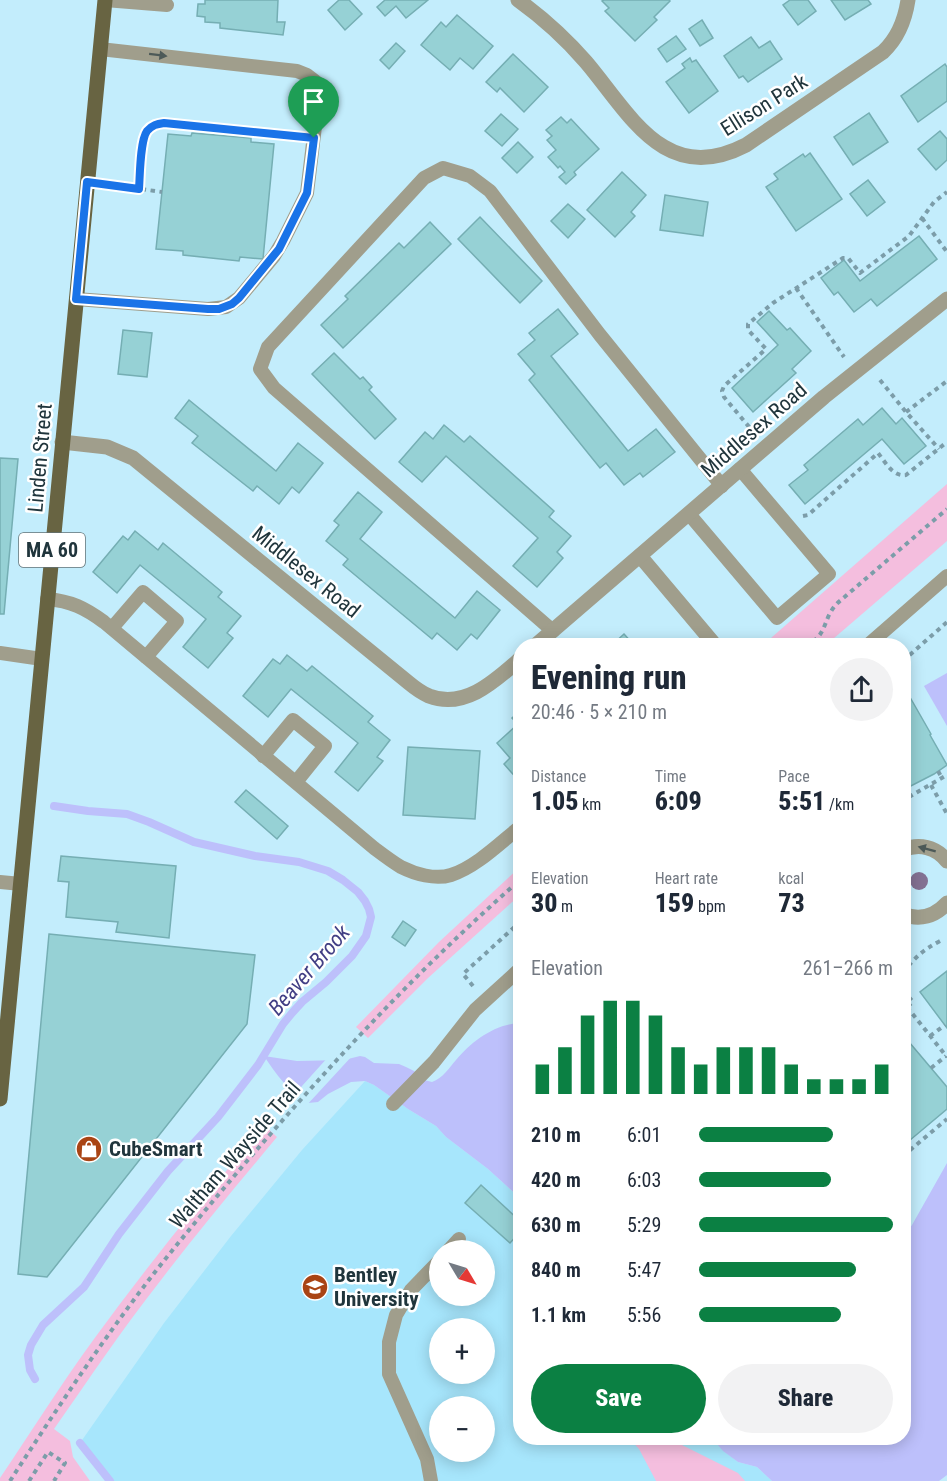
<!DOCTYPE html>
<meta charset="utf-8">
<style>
:root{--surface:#fff;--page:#f2f2f3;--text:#1f2937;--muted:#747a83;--accent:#0b8043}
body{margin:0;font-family:"Roboto Condensed",sans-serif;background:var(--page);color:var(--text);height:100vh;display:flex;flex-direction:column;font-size:22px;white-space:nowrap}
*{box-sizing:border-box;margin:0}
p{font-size:20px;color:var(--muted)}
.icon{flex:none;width:33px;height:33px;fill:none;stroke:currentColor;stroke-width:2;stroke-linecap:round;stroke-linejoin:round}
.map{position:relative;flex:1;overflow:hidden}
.panel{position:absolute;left:513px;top:638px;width:398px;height:807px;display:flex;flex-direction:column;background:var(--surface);border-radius:24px;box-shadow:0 3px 15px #0003}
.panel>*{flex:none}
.needle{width:39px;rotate:128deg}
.fabs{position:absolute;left:429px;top:1240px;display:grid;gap:12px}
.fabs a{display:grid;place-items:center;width:66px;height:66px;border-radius:50%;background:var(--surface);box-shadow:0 3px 15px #0003;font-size:30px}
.pin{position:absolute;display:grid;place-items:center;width:51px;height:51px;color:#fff;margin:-62px -26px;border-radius:50% 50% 50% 0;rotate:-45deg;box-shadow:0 0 6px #0007}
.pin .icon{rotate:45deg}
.round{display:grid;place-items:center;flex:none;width:63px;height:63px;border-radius:32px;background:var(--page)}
.summary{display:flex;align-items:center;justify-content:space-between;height:102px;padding:0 18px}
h1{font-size:33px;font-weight:800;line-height:45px}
.stats{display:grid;grid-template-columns:repeat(3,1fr);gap:9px;height:102px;padding:6px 18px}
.stats div{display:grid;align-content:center}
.stats b{font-size:26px;font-weight:800}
.stats small{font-size:16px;font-weight:400}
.stats p{font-size:16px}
.chart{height:168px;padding:12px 18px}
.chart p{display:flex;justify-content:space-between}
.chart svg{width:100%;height:108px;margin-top:6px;stroke:var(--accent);stroke-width:6}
.button{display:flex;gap:12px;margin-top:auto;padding:12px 18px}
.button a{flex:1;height:69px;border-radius:36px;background:var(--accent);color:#fff;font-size:24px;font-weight:800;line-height:69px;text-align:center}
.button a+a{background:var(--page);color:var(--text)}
ul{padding:0 18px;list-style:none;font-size:20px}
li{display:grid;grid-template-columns:96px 72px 1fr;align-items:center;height:45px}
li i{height:15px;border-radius:8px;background:var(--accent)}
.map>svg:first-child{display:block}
.built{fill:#a7e6fc;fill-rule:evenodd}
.green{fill:#f4bede}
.water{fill:#bdc0fb}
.pier{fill:#c3edfc}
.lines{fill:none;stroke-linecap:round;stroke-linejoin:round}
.stream{stroke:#bdc0fb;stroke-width:8}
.building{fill:#96d1d5;stroke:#75aeb3;stroke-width:1.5}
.path{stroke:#7c9da9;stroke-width:4;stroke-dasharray:4.5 4.5;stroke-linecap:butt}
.lane{stroke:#a09e8c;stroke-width:14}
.street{stroke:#a09e8c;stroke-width:15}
.primary{stroke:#686442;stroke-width:15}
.tree{fill:#847294}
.oneway{fill:#4d5a58}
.route-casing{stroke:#fff;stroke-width:12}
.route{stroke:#1a73e8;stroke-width:8}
.labels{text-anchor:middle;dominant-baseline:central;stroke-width:5;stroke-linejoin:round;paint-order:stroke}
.shield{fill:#fff;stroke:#637276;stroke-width:1.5}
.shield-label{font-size:20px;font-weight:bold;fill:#20353c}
.street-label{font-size:21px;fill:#20353c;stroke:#fff}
.poi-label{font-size:21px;font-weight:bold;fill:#20353c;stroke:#fff;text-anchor:start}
.water-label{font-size:22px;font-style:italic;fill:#423f85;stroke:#fff}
</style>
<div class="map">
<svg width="947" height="1481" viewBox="0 0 947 1481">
<rect width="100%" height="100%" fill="#c3edfc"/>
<path class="built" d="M365 1081 374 1085 408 1109 436 1126 446 1137 488 1169 520 1198V1437H711L724 1451 738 1462 757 1467 772 1481H110L80 1443 164 1323 231 1236 302 1150ZM440 1251H484V1296H440ZM440 1329H484V1374H440ZM440 1407H484V1452H440Z"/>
<g class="green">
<polygon points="947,484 947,541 826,645 763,645"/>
<polygon points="520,867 520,895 428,978 368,1038 356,1027 439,942"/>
<path d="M265 1126 277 1137C238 1184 198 1231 161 1280 123 1328 89 1379 54 1429L70 1441 73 1457 90 1481H0V1478C31 1432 61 1384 94 1339 148 1265 205 1194 265 1126Z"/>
<polygon points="628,1437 673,1437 682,1445 738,1473 745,1481 656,1481 639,1449"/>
</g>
<g class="water">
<polygon points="947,673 947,726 924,686"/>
<path d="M520 1023V1198L488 1169 446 1137 436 1126 408 1109 374 1085 365 1081 351 1082 328 1094 318 1102 308 1103C289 1092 276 1074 264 1056L297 1061 344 1060 360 1056 365 1057 374 1063 399 1064 406 1067 414 1071 424 1080 432 1082C443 1078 449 1068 456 1060 472 1041 495 1024 520 1023Z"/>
<polygon points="947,1163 947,1475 939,1481 772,1481 757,1467 738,1462 723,1451 711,1437 903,1437 903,1237 912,1225"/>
</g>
<polygon class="pier" points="353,1055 306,1106 293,1096 329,1056 344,1057"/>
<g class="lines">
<g class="stream">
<polyline points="35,1379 30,1370 28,1355 31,1345 43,1325 84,1287 119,1234 168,1171 218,1117 258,1065 283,1024 292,1013 302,1002 326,982 352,956 366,936 371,917 369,909 365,901 358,892 343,880 328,871 299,862 255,856 194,842 149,822 127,814 88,811 54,806"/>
<polyline points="80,1443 110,1481"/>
</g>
</g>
<g class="building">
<polygon points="205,0 278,0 277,22 285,22 283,35 220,28 220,23 205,22 205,17 197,16 198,4 205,4"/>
<polygon points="339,0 349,0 362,14 345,30 328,10"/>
<polygon points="385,0 428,0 406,18 396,6 385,16 377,7"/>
<polygon points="604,0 669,0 670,1 654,17 657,20 635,41 605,11 609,8 602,1"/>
<polygon points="790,0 808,0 816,11 798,25 783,5"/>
<polygon points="831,0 868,0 871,4 845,20"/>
<polygon points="457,15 493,46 473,69 460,58 450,70 421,45 441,22 446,27"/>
<polygon points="702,20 713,38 700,46 689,29"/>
<polygon points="676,36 686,49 667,62 658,49"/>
<polygon points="751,37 759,48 770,41 782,59 748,82 743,76 739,78 724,56"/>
<polygon points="396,43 405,51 389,69 380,60"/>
<polygon points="513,54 548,87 524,112 500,88 497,92 486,82"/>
<polygon points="690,58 692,62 696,60 718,91 689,113 666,82 685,68 682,64"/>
<polygon points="945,64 947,67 947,101 918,122 901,96"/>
<polygon points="869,113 888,142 853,165 834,137"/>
<polygon points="501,114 518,129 502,146 485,131"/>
<polygon points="561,117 567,123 571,119 599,149 574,172 576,175 566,184 559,177 565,172 560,166 558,168 548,157 556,150 547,140 552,136 546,130"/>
<polygon points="940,131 947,139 947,160 936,170 918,149"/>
<polygon points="192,133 251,138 251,142 274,144 263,259 240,257 239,261 183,255 183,251 156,249 168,134 191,136"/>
<polygon points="518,142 533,157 517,173 502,158"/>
<polygon points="810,153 842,199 796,231 766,187 778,179 774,174 803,154 805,157"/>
<polygon points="622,172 646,195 631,212 635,216 615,237 587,210"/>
<polygon points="868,180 885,202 867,216 850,194"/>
<polygon points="665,195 708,202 703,236 660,230"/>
<polygon points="568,204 585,219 568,238 551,221"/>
<polygon points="480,217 542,281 520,303 458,239"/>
<polygon points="430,222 451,244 343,348 321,325 348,299 345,296 399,243 404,248"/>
<polygon points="919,236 937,259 877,306 871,299 854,312 838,292 834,295 821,278 844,260 860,281"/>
<polygon points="558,309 578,334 551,356 628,451 656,429 675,452 643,477 640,473 624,485 606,463 600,468 529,380 535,374 518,354 535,340 529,333"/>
<polygon points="769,311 787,330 790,328 811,351 792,369 796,373 753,412 732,388 778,345 757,322"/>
<polygon points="123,330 152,333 147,377 118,374"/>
<polygon points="334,353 360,379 363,377 372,387 369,390 396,419 375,439 312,374"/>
<polygon points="189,400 276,471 298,443 323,463 299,493 292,487 279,504 257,486 253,491 192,443 198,436 175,418"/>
<polygon points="882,408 896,424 902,418 926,446 904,464 882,439 805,504 789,485 808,470 804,465 858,419 863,425"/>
<polygon points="444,425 464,442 470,436 554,511 549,517 571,536 557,552 563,558 537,587 513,566 538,538 446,456 422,482 399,462 425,432 433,439"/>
<polygon points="0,458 18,459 4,614 0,614"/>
<polygon points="358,492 382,512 360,539 455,618 477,591 500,610 477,639 471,634 457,650 437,633 432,639 343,565 348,559 326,541 339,525 334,521"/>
<polygon points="135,531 158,550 163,543 222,592 218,597 241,616 227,633 233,638 208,668 183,647 206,619 140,565 117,593 93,572 123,536 128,540"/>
<polygon points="624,634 634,645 612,645"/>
<polygon points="287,655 307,671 312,666 373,716 368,722 390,740 377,757 383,761 358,791 335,772 358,743 291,689 268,717 243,696 273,659 280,664"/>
<polygon points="903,685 931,734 930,735 947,765 934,774 905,789 903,785"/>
<polygon points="520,711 520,780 519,781 504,764 510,758 497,743 518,724 512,718"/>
<polygon points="408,747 480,751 475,819 403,815"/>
<polygon points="246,790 288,826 277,839 235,802"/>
<polygon points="61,856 176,866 169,938 116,932 118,922 66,917 69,882 58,881"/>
<polygon points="403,921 416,930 405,946 392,937"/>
<polygon points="49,934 255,955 247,1024 47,1277 18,1274"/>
<polygon points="947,971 947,1028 920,992"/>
<polygon points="904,1036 947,1087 947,1109 903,1146"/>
<polygon points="481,1185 520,1221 520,1232 510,1243 465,1203"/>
</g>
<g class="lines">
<g class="path">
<polyline points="106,184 162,192"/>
<path d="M139 189C140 179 140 169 141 160 143 142 142 125 164 123L295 136"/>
<polyline points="922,218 947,252"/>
<polyline points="796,288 844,357"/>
<polyline points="880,380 906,412 939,449"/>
<polyline points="906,412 947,381"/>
<polyline points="755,434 724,397 722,391 724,386 766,349 748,330 748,324 773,303 843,258 848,258 860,273 909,236 934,202 947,192"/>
<path d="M803 516 808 515 878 453C886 463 893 477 906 475L947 442"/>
<path d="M805 645C821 640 823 629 829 615 832 609 836 604 841 600L947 509"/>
<polyline points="903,661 947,622"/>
<polyline points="938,771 942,778"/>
<polyline points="931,785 947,814"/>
<polyline points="903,790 909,797 947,775"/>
<polyline points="903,949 905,957 903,972"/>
<path d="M903 973C915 957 923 950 940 941"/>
<polyline points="473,986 463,974 520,922"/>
<polyline points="903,990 913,1002 903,1010"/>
<polyline points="907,1007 947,1057"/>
<polyline points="930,1036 945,1025"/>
<polyline points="931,1068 946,1056"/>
<polyline points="903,1156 947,1119"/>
<path d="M10 1481C56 1410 103 1339 155 1272 206 1208 259 1146 314 1085 379 1013 447 944 520 880"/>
<polyline points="29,1481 48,1452 65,1463 54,1481"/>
</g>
<g class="lane">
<polyline points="105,0 167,5"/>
<polyline points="76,299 208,309 226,307 239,298 274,256 283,241 307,193 320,85 307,75 297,71 100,49"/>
<polyline points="689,514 777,618 829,574 740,469"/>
<path d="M47 599C71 601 85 608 104 622L374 848C382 854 391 861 401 867 415 874 435 880 451 875 476 867 500 843 520 827"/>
<polyline points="112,628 143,592 177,621 146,657"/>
<polyline points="553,631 274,388 260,369 268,347 424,178 443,168 470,176 490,191 600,335 722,486"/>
<polyline points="868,645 947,576"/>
<polyline points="0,653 42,659"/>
<polyline points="263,756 293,720 325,746 296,782"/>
<polyline points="0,882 21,884"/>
<polyline points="393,1104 434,1062 475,1010 520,969"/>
<polyline points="448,1251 459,1239"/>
<polyline points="431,1481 427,1459 389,1374 389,1342 396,1315 411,1290 440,1260"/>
</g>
<g class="street">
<path d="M518 0C543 18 566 39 586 62 630 114 665 187 746 145L883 52C898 38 905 20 908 0"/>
<path d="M62 442 107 447 133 458 409 683C415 688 422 693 429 696 465 710 496 680 520 659"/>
<polyline points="640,556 715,645"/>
<polyline points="536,645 824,397 947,299"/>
<path d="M903 850C919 843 936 847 947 861"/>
<path d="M903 914C920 921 935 916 947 903"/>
</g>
<polyline class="primary" points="0,1099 105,0"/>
</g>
<circle class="tree" cx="919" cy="881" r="9"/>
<defs><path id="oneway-solid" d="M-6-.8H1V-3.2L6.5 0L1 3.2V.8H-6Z" transform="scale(1.5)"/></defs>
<g class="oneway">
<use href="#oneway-solid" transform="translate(158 55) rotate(7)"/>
<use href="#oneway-solid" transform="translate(927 849) rotate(-165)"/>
</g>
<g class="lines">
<defs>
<path id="route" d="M164 123 314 138 307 193 279 249 239 298 232 304 219 309H208L76 299 87 182 139 189C140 175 140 141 147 131 152 125 157 124 164 123Z"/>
</defs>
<use href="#route" class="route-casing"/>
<use href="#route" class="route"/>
</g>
<defs>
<symbol id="shop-disc" viewBox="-11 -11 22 22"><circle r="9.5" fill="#a94414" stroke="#fff"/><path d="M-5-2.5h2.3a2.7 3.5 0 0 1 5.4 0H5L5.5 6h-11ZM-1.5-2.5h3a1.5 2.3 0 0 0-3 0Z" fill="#fff"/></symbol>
<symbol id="university-disc" viewBox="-11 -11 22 22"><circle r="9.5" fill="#a94414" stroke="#fff"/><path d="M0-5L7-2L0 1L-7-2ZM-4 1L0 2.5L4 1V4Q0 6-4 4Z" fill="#fff"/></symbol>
</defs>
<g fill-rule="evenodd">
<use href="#shop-disc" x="74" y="1134" width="30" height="30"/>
<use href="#university-disc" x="300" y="1272" width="30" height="30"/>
</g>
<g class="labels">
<rect class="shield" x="19" y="533" width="66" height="34" rx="4.5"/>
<g class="shield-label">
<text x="52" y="550">MA 60</text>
</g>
<g class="street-label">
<text transform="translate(764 105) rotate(-32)">Ellison Park</text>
<text transform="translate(754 430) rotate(-41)">Middlesex Road</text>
<text transform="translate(40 458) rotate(-85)">Linden Street</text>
<text transform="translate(306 572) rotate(39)">Middlesex Road</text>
<text transform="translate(235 1155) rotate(-49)">Waltham Wayside Trail</text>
</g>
<g class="poi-label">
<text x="109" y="1149">CubeSmart</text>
<text x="334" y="1275">Bentley<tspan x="334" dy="24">University</tspan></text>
</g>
<g class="water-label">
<text transform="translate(309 970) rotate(-49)">Beaver Brook</text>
</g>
</g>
</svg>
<div class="fabs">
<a><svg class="needle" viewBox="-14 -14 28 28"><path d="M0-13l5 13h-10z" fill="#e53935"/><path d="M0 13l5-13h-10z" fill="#747a83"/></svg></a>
<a>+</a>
<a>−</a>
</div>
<div class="pin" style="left:314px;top:138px;background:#1e9e55"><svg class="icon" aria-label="arrive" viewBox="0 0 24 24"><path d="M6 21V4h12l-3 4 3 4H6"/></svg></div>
<section class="panel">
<div class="summary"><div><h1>Evening run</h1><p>20:46 · 5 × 210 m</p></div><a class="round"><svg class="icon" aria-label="share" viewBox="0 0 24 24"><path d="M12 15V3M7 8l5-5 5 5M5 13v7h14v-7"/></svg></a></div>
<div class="stats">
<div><p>Distance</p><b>1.05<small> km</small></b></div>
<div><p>Time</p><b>6:09</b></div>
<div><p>Pace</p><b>5:51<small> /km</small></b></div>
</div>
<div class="stats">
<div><p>Elevation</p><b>30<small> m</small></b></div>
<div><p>Heart rate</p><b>159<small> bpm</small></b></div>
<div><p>kcal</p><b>73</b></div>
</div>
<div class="chart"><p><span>Elevation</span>261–266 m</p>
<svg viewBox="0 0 160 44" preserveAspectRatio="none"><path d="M5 44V32M15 44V25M25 44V12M35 44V6M45 44V6M55 44V12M65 44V25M75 44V32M85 44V25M95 44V25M105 44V25M115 44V32M125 44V38M135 44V38M145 44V38M155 44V32"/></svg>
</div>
<ul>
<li><b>210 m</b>6:01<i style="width:69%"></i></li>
<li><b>420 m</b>6:03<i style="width:68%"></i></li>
<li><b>630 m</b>5:29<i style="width:100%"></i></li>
<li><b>840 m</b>5:47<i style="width:81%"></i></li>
<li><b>1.1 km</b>5:56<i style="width:73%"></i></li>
</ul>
<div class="button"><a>Save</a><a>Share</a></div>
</section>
</div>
